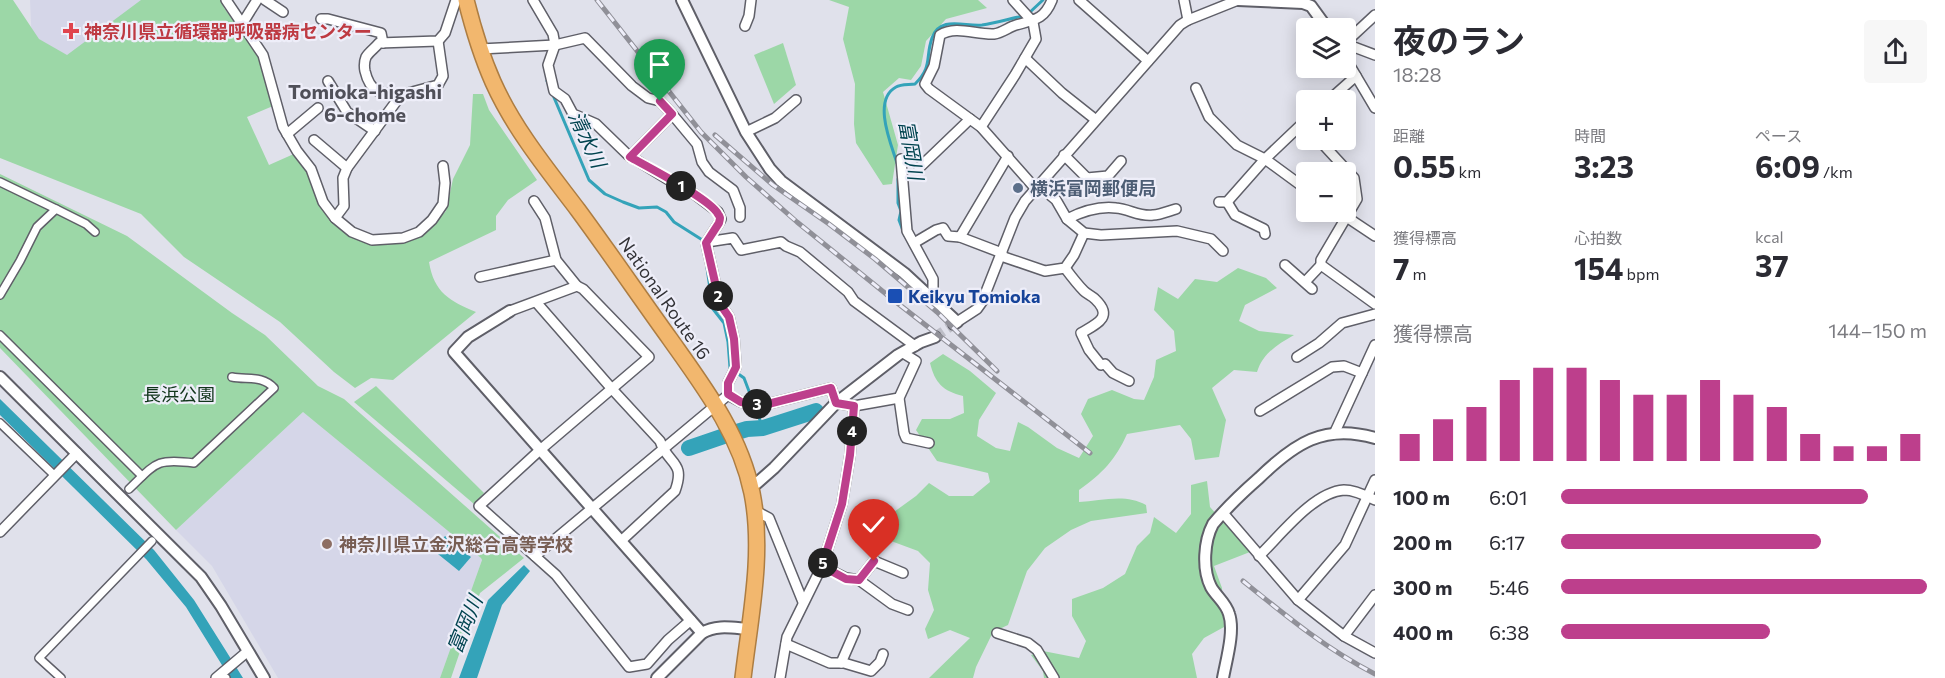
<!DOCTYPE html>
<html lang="ja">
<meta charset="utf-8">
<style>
:root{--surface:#fff;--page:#f7f7f7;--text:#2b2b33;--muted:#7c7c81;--accent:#bd3f8c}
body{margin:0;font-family:Commissioner,"Noto Sans JP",sans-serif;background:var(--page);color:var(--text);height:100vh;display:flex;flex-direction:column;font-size:22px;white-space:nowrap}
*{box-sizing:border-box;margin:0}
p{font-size:20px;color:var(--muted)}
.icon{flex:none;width:33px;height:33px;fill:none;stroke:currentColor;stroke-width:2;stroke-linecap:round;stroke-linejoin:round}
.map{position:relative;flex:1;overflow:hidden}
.details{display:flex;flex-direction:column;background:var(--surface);width:570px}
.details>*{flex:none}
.tools{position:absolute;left:1296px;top:18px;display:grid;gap:12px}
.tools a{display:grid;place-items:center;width:60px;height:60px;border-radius:6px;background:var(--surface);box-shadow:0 3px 15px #0003;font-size:30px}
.pin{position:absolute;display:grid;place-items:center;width:51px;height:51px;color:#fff;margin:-62px -26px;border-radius:50% 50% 50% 0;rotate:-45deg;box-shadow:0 0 6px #0007}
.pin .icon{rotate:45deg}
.km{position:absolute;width:30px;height:30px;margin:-15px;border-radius:50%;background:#222;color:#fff;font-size:16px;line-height:30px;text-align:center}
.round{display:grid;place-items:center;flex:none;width:63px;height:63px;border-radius:6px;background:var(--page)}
.head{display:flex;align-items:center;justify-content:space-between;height:102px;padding:0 18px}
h1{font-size:33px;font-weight:700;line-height:45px}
.metrics{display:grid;grid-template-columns:repeat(3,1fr);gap:9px;height:102px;padding:6px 18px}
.metrics div{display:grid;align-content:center}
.metrics b{font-size:30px;font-weight:700}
.metrics small{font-size:16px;font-weight:400}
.metrics p{font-size:16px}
.chart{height:168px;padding:12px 18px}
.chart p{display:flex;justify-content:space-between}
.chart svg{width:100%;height:108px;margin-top:6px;stroke:var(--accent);stroke-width:6}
ul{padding:0 18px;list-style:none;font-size:20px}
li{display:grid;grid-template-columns:96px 72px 1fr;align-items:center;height:45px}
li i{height:15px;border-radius:8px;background:var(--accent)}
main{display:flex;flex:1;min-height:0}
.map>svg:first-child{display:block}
.built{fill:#d5d6e8}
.green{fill:#9cd7a7}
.water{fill:#34a3b9}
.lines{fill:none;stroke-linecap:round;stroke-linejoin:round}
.stream{stroke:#34a3b9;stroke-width:3}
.river{stroke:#34a3b9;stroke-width:16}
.tertiary-tunnel{stroke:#bdbec7;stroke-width:10;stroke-dasharray:10 5;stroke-linecap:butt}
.pedestrian-casing{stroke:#5f5f68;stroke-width:10}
.minor-casing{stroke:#5f5f68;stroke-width:12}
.tertiary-casing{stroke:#5f5f68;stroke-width:14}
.trunk-casing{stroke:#ad7d42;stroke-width:18}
.pedestrian{stroke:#fff;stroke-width:7}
.minor{stroke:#fff;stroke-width:9}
.tertiary{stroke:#fff;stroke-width:10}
.trunk{stroke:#f2b76e;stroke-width:15}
.rail-casing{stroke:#909098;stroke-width:5}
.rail{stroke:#eeeef9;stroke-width:3;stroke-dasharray:9;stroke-linecap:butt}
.route-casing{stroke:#fff;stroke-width:12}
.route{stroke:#bd3f8c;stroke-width:8}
.health-dot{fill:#e0444e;stroke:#eeeef9;stroke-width:2}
.service-dot{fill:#5c6f8a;stroke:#eeeef9;stroke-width:2}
.transit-dot{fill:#1a4fb4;stroke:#eeeef9;stroke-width:2}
.education-dot{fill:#8d6e63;stroke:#eeeef9;stroke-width:2}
.labels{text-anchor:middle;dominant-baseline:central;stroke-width:4.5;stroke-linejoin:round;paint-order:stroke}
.health-label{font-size:18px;font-weight:bold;fill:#be3a42;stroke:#eeeef9;text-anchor:start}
.service-label{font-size:18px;font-weight:bold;fill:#4e5e75;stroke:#eeeef9;text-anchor:start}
.transit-label{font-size:18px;font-weight:bold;fill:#164399;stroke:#eeeef9;text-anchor:start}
.street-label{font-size:18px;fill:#323236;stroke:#eeeef9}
.park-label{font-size:18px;fill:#11351b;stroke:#eeeef9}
.education-label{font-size:18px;font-weight:bold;fill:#785e54;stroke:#eeeef9;text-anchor:start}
.neighbourhood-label{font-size:20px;font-weight:bold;fill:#505059;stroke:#eeeef9}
.water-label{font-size:20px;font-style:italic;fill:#00434f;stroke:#eeeef9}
</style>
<main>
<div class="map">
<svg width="1375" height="678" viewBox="0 0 1375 678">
<rect width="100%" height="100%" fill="#e0e1eb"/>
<g class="built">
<polygon points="30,0 150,0 73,62 33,69"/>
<polygon points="303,412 481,558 482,560 440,678 278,678 212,566 176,530"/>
</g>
<g class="green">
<path d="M0 0H13L39 39 67 55 141 0H222L224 8 261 56 273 106 247 117 269 165 296 153 309 170 321 203 352 234 404 241 435 222 446 211 453 179 470 145 473 94H483L489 110 537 180 508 200 496 216V230L429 262C434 293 450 301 476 312L393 380 371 378 355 388 334 372 280 322 184 257 141 214 0 158Z"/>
<polygon points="829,0 978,0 987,8 946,19 926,41 921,66 911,80 899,78 883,92 898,145 892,184 883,185 856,143 854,124 855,84 843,39 849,7"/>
<polygon points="783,43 796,85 774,104 754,55"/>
<polygon points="0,174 127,236 232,313 265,335 318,386 344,399 524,558 480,593 451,678 440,678 482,560 481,558 303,412 176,530 0,348"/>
<path d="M1238 268 1266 278 1277 288 1245 305 1239 321 1259 331 1294 335C1277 345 1263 353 1257 372L1234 370 1212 388 1226 420 1219 457 1195 460 1191 439 1180 425 1127 434C1116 459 1102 474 1079 490V502C1101 501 1125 493 1146 505L1147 513 1091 521 1071 530 1045 548 1027 571 1008 625 993 632 976 667 973 678H929L970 638 950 630 928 639 925 629 934 610 928 590 930 563 918 551 891 541 887 517 916 496 929 483 949 496H973L990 482 988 473 937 461 916 430 922 419H950L964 413 963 396C943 391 935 383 930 363L943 354 970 371 996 393 979 420 977 436 996 448 1010 451 1018 422 1028 427 1057 448 1079 458 1093 436 1081 414 1088 399 1112 390 1134 399 1144 400 1154 377 1156 360 1176 351 1174 331 1154 310 1158 287 1178 299 1195 279 1217 282Z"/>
<polygon points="376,386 484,493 474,504 354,402"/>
<polygon points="1207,481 1210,507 1250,552 1214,566 1222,588 1224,627 1204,638 1192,654 1197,678 1044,678 1043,671 1031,655 1043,651 1079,658 1086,641 1072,616 1072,599 1103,588 1125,574 1137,546 1150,533 1154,517 1176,533 1191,514 1191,485"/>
</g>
<g class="water">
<polygon points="0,399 154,550 194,600 243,678 230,678 186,607 146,559 0,415"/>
<polygon points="445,536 471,557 459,571 433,550"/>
<polygon points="524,565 530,571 502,605 477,678 459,678 488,600"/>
</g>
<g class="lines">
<g class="stream">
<polyline points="1029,13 1043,0"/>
<polyline points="547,81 589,180 605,194 623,202 639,208 657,207 666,212 674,222 704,241"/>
<path d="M897 163C891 144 872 100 896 87 901 84 909 85 915 84 933 66 925 58 932 38 940 15 965 27 982 25 995 23 1009 19 1023 16"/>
<polyline points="898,179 898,203 901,211 899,220 905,236"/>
<polyline points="707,268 713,309 724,323 728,342 730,368 744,378 763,428"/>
</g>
<polyline class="river" points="689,448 727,435 747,429 763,428 816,411"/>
<polyline class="tertiary-tunnel" points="935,337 954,324"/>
<defs>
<g id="pedestrian">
<polyline points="0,182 56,209"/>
<polyline points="0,295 20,261 37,227 56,209 86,224 95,232"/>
<polyline points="0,335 142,476"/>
<polyline points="0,423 51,472"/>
<path d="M129 489C156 463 156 458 194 463L274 388C262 375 247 380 232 377"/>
<polyline points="61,678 39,658 152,541"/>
<polyline points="225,678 226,678"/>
</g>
<g id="minor">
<polyline points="226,0 263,55 283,127 297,151 311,169 323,202 335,218 352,232 372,240 403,238 419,232 432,220 443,204 445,183 443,166"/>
<polyline points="265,0 283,12"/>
<polyline points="533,0 553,34 555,45 548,65 554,91 565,99 573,114 596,124 628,155 672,182 685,187 718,212 721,219 719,223 706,243 720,304 729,317 734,339 736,367 728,383 728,395"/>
<polyline points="1079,0 1148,61"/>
<polyline points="1184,0 1188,20"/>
<polyline points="321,19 328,19 381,33 383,43"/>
<polyline points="242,24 257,0"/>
<polyline points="745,26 749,16 751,0"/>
<polyline points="1346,42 1375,15"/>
<polyline points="1346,44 1375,55"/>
<polyline points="480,49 555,45 585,38 632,86 648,98 660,101 672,114 697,144 702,162 709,172 733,190 740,208 740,217"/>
<polyline points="1025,58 1062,93 1096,120"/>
<polyline points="1346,59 1375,108"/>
<polyline points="328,81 347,112 375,131"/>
<polyline points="1196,88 1209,117 1237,145 1265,159 1306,189"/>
<polyline points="401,95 438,85 443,76 438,41"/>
<polyline points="1329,100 1356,76"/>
<polyline points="981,127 1015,75 1036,39 1033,22 1013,0"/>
<polyline points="746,132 775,118 796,100"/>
<polyline points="287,134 318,108"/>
<polyline points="314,140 347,168"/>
<polyline points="1319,140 1354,178 1357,199 1321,260 1321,265 1375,304"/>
<polyline points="1064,155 1087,178 1108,176 1121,161"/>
<polyline points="630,157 672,114"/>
<polyline points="901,159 907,231 933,279 933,298"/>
<polyline points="919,168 970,119"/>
<polyline points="1038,185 1056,200 1067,219 1084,233 1101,235 1177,231 1211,239 1223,251"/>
<path d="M1035 188 981 127 929 89 925 84 934 66 940 35C956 25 976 35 994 34 1002 33 1009 27 1016 25 1034 20 1044 20 1052 0"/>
<polyline points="534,201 545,218 556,260 577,286"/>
<polyline points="1219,202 1227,202 1265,159 1306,120"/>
<polyline points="1227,202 1235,215 1264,229 1265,234"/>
<polyline points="1339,212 1375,236"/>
<path d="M335 218 344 206 343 178 347 168 401 95C381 94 370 93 365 71 364 66 364 62 366 57 369 52 375 48 379 43L438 41 445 33 456 0"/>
<path d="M1067 219C1081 212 1100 206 1116 208 1129 209 1140 217 1153 215 1160 215 1169 211 1176 209"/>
<polyline points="960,237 1002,253"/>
<polyline points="707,242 733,238 741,250 781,242 786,246 800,252 848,292 854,301 915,346"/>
<polyline points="914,243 936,230 943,228 948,236 960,237 1008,156"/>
<polyline points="1001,256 1045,271 1065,268 1074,255 1084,233"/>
<polyline points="1285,265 1312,289"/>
<path d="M1065 268C1071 276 1077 284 1084 291 1087 294 1092 296 1095 299 1114 317 1097 324 1081 333L1089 350 1101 365 1105 364 1113 373 1129 381"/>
<polyline points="480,277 556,260"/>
<polyline points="1305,282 1321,265"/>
<path d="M536 302 612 389 660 441C668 465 686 461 675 491L621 541"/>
<polyline points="510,311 577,286 583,289 649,357 540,450 479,506 556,575 629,667 647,664 668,640 691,620"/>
<polyline points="957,322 977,309 982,302 1015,218 1025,201 1180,25 1188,20 1238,0"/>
<polyline points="903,353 916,361 899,398 904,433 906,438 929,443"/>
<polyline points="1297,357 1319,343 1342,323 1375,314"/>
<polyline points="1260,411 1332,367 1344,366 1362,373"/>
<polyline points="1334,434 1375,345"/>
<polyline points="754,510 769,518 803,602"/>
<polyline points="1223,513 1298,600 1344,636 1375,653"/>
<polyline points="0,532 77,453"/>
<polyline points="535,556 728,395 741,402 764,405 831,388 836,403 854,406 899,398"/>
<path d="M1259 556C1280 536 1313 492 1344 490 1353 490 1367 496 1375 500"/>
<polyline points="822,566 846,578 859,580 874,561 903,573"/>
<polyline points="859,580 892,604 908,610"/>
<polyline points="1298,600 1345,545 1375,480"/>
<polyline points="997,633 1028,643 1037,650 1054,678"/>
<polyline points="1344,636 1375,595"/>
<polyline points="786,644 830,663 844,663 871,671 880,662 883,654"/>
<polyline points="841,663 855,631"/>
<polyline points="216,678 248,651"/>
<polyline points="780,678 787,637 822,566 842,504 850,455 854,406"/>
</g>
<g id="tertiary">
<polyline points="682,0 746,132 770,169 781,181 904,273 957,322 954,324"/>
<polyline points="1238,0 1303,3 1311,6 1327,28"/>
<polyline points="510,311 468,337 454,352 702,633"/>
<polyline points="0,377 201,577 221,606 264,678"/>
<polyline points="750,486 757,483 774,468 836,403 898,355 921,342 935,337"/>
<path d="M657 678 702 633C717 624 733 628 749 629"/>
<path d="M1223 678C1226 661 1235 631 1229 614 1226 603 1216 596 1211 587 1202 569 1204 541 1213 524 1227 507 1243 492 1259 478 1294 444 1324 423 1375 438"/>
</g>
<path id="trunk" d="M466 0C473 28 481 55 493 82 514 129 547 169 578 210 609 252 639 296 670 339 704 387 740 434 752 493 764 553 750 618 743 678"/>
</defs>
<use href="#pedestrian" class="pedestrian-casing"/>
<use href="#minor" class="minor-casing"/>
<use href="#tertiary" class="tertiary-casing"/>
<use href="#trunk" class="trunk-casing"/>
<use href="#pedestrian" class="pedestrian"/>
<use href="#minor" class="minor"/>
<use href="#tertiary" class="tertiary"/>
<use href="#trunk" class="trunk"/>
<defs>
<g id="rail">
<polyline points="597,0 701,132 746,177 797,222 896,302 1090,453"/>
<polyline points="715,135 773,185 829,224 875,259 937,312 997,371"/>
<path d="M1243 581C1285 615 1326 649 1375 674"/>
</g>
</defs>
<use href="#rail" class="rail-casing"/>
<use href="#rail" class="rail"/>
</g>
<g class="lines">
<defs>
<path id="route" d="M660 101 672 114 630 157C648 167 710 199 718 214 721 218 720 218 719 223L706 243 720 304 729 317 734 339 736 367 728 383V394L741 402 764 405 831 388 836 403 854 406 850 455 842 504 822 566 846 579 859 580 874 561"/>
</defs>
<use href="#route" class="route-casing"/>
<use href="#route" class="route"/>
</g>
<path class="health-dot" d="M68 22h6v6h6v6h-6v6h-6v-6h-6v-6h6z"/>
<circle class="service-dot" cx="1018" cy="188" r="6"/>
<rect class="transit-dot" x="887" y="288" width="16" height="16" rx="3"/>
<circle class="education-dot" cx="327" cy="544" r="6"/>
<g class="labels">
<g class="health-label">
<text x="84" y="31">神奈川県立循環器呼吸器病センター</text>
</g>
<g class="service-label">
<text x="1030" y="188">横浜富岡郵便局</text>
</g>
<g class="transit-label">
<text x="908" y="296">Keikyu Tomioka</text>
</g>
<g class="street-label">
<text transform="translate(665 298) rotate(55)">National Route 16</text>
</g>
<g class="park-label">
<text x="179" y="394">長浜公園</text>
</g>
<g class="education-label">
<text x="339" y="544">神奈川県立金沢総合高等学校</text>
</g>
<g class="neighbourhood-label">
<text x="365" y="91">Tomioka-higashi<tspan x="365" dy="23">6-chome</tspan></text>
</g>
<g class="water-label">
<text transform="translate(588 139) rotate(65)">清水川</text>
<text transform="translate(912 150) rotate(80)">富岡川</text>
<text transform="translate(464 624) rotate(-68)">富岡川</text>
</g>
</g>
</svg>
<div class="tools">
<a><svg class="icon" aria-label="layers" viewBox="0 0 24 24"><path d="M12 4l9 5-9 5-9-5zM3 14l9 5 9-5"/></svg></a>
<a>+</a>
<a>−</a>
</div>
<div class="pin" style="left:660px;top:101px;background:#1e9e55"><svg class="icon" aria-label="arrive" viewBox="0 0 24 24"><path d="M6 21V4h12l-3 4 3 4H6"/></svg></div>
<div class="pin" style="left:874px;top:561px;background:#d93025"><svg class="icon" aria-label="check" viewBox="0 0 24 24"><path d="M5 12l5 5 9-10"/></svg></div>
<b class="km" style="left:681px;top:186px">1</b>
<b class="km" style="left:718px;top:296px">2</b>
<b class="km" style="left:757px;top:404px">3</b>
<b class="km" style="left:852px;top:431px">4</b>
<b class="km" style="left:823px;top:563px">5</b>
</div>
<section class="details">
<div class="head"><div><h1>夜のラン</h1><p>18:28</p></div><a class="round"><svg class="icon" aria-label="share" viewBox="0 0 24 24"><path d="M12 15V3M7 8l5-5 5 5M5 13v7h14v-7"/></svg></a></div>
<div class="metrics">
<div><p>距離</p><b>0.55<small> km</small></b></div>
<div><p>時間</p><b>3:23</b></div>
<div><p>ペース</p><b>6:09<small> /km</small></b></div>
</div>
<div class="metrics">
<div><p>獲得標高</p><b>7<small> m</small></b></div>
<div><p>心拍数</p><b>154<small> bpm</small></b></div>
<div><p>kcal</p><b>37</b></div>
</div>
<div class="chart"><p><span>獲得標高</span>144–150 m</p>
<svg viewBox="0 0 160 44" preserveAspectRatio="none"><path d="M5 44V33M15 44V27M25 44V22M35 44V11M45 44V6M55 44V6M65 44V11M75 44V17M85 44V17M95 44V11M105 44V17M115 44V22M125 44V33M135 44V38M145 44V38M155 44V33"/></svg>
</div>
<ul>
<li><b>100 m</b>6:01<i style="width:84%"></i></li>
<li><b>200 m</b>6:17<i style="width:71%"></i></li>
<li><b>300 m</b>5:46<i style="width:100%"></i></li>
<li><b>400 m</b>6:38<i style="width:57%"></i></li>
</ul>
</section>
</main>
